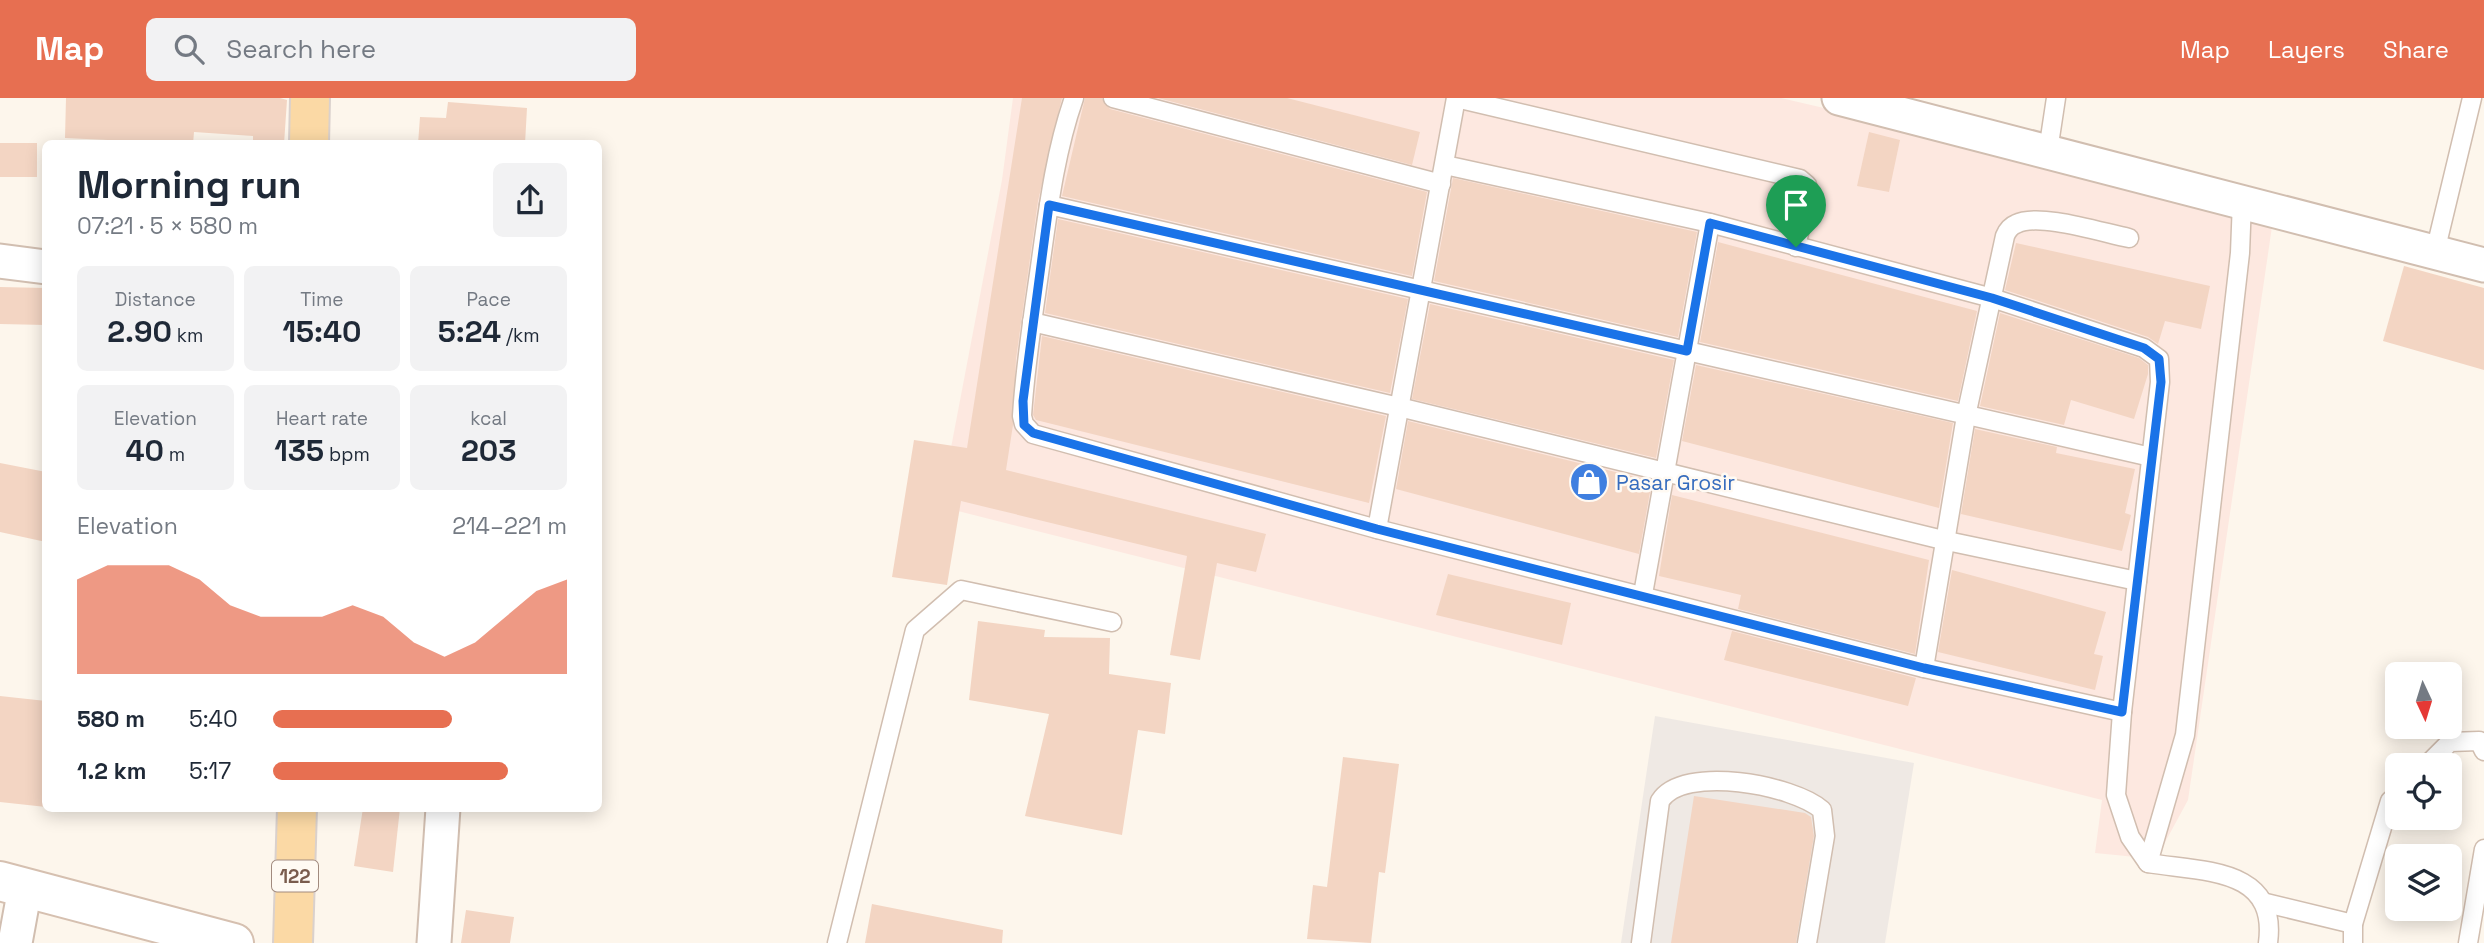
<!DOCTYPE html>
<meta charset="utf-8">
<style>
:root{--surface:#fff;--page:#f2f2f3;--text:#1f2937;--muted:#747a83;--accent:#e76f51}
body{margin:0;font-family:"Space Grotesk",sans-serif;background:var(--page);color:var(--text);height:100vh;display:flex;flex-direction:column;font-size:26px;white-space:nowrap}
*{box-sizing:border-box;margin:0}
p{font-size:23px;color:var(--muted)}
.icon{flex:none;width:38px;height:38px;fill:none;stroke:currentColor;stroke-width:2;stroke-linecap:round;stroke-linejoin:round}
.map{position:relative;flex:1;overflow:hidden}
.drawer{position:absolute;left:42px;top:42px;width:560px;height:672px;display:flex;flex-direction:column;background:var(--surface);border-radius:10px;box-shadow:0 4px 18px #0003}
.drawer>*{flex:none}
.needle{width:46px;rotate:176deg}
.controls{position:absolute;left:2385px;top:564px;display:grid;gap:14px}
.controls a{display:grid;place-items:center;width:77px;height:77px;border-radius:10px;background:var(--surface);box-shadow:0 4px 18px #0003;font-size:35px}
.pin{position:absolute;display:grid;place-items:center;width:60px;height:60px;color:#fff;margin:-72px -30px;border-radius:50% 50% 50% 0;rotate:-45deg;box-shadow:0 0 7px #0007}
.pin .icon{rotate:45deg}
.round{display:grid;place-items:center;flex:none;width:74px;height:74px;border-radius:10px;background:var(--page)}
.head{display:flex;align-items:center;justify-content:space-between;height:119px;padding:0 35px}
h1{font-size:38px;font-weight:700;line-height:52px}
.metrics{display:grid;grid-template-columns:repeat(3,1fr);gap:10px;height:119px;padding:7px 35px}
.metrics div{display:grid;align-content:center;border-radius:10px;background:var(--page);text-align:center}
.metrics b{font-size:30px;font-weight:700}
.metrics small{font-size:19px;font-weight:400}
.metrics p{font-size:19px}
.chart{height:196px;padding:14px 35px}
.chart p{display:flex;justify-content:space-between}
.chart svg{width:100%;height:126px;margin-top:7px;fill:var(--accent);opacity:.7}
ul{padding:0 35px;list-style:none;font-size:23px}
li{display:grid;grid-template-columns:112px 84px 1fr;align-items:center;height:52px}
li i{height:18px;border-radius:9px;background:var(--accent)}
header{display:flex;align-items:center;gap:42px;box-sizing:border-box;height:98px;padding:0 35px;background:var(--accent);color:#fff}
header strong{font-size:33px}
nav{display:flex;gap:38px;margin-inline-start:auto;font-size:24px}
.search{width:490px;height:63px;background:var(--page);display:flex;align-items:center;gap:18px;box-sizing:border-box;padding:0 24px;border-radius:10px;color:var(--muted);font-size:26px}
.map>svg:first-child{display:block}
.commercial{fill:#fde8e0}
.industrial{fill:#efe9e4}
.building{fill:#f3d5c3}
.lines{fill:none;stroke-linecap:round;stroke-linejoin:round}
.service-casing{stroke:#d1beb0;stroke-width:21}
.minor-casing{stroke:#d1beb0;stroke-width:37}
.secondary-casing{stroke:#d6c0b0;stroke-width:42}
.primary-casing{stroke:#dad1cd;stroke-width:42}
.service{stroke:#fff;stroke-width:18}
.minor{stroke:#fff;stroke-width:33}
.secondary{stroke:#fff;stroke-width:38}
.primary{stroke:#fbd9a5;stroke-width:38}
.route-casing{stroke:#fff;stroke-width:14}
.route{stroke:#1a73e8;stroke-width:9}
.labels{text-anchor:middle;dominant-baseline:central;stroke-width:5;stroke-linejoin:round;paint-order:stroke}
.shield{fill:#fffaf3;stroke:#a28b7f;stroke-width:2}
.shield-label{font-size:19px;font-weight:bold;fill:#7a5c4d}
.shop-label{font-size:21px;fill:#366cbe;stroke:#fffaf3;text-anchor:start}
</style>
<header>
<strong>Map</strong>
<div class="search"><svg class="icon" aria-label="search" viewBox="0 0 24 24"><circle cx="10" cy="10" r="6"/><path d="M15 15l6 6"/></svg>Search here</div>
<nav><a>Map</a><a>Layers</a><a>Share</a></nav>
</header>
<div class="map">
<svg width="2484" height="845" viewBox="0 0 2484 845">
<rect width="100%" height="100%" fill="#fdf6ec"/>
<polygon class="commercial" points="1013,0 1781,0 2274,115 2188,702 2156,761 2095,755 2102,702 954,412 942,397 1002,82"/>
<polygon class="industrial" points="1655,618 1914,665 1885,845 1621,845"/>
<g class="building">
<polygon points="66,0 280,0 287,2 284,46 253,46 253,38 194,34 193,46 65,40"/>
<polygon points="1022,0 1062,0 1038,103 1016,261 1013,327 1006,372 1266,436 1256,474 1217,465 1200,562 1170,557 1187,458 961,403 947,487 892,479 914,342 967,350"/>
<polygon points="1085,0 1102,0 1110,11 1427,94 1412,178 1062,98"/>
<polygon points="1158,0 1287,0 1420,34 1412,67"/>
<polygon points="448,4 527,10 525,46 418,46 420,19 446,20"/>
<polygon points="1869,34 1900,42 1889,94 1857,88"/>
<rect x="0" y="45" width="37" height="34"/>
<polygon points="1453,80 1697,134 1678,239 1434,183"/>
<polygon points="1058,121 1408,201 1390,295 1045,215"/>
<polygon points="1718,144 1977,213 1958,303 1700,244"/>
<polygon points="2016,145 2210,188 2201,231 2165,223 2158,246 2148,239 2005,192"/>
<polygon points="2404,168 2484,190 2484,272 2383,243"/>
<polygon points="0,189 46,190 46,227 0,226"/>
<polygon points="1430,206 1674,262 1656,360 1412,301"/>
<polygon points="2000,215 2139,260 2148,267 2148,276 2134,321 2071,302 2064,327 1980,308"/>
<polygon points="1042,238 1386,318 1369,405 1036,322 1033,317"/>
<polygon points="1696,267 1953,325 1939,410 1682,343"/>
<polygon points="1408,323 1652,383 1639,456 1396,391"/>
<polygon points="1975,331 2057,349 2056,355 2135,371 2125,415 2131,417 2122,453 1961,416"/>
<polygon points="0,365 46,374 46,444 0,434"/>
<polygon points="1672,397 1929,462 1915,556 1738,511 1741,497 1659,478"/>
<polygon points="1952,472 2106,514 2094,556 2103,558 2095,592 1938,554"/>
<polygon points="1448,476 1571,505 1562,547 1436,517"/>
<polygon points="978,523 1045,532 1044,539 1110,540 1109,576 1171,585 1165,636 1138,632 1122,737 1025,718 1049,616 969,602"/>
<polygon points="1732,533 1916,580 1908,608 1724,562"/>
<polygon points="0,598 46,603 46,709 0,704"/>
<polygon points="1343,659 1399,666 1385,775 1379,774 1371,845 1307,841 1313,787 1327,789"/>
<polygon points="1694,698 1805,715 1811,719 1814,738 1796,845 1671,845"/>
<polygon points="363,710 400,710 393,774 354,768"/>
<polygon points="872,806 1003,832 1002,845 865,845"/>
<polygon points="466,812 514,819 510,845 461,845"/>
</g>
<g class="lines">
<defs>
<g id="service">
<path d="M1074 0C1055 54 1048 112 1040 169 1033 218 1025 268 1022 318L1024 326 1033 336 1377 431 1924 570 2122 614"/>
<polyline points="1113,0 1441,86"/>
<polyline points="1456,0 1800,81 1807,87 1808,93 1796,149"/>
<polyline points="2048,53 2056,0"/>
<polyline points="1445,67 1710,125 1992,200 2144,250 2159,261 2160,284 2122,614 2116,697 2130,739 2148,765"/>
<path d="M2242 103 2240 155 2185 637 2148 765C2203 774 2278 769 2268 845"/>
<polyline points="1049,107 2151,359"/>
<polyline points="2435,154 2472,0"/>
<polyline points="1032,224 1399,309 1947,443 2137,483"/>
<polyline points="1377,431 1456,0"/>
<polyline points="1643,496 1710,125"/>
<path d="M1924 570 1966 318 2005 138C2007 133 2011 128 2016 126 2039 114 2103 135 2129 140"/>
<polyline points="2427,667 2450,644 2479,643 2484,653"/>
<polyline points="2266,805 2353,826"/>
<polyline points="837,845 915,532 961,492 1112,524"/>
<path d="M1641 845 1660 703C1683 666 1794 687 1822 712L1825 738 1807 845"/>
<polyline points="2353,845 2353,826 2390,703 2398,696"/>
<polyline points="2468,845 2484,751"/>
</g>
<g id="minor">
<polyline points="1839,0 2484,167"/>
<polyline points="0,163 46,169"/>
<polyline points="15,845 25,790"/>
<polyline points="434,845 443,710"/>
</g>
<polyline id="secondary" points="0,783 234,845"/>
<g id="primary">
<polyline points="309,46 310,0"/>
<polyline points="293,845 297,710"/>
</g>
</defs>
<use href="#service" class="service-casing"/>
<use href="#minor" class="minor-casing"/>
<use href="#secondary" class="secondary-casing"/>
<use href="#primary" class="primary-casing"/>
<use href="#service" class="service"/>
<use href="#minor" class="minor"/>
<use href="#secondary" class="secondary"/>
<use href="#primary" class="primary"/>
</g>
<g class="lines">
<defs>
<polygon id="route" points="1049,107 1687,253 1710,125 1992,200 2144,250 2159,261 2161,284 2122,614 1924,570 1377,431 1033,335 1024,327 1023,303"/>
</defs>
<use href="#route" class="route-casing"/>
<use href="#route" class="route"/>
</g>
<defs>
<symbol id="shop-disc" viewBox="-11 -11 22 22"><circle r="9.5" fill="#3f7fe0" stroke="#fffaf3"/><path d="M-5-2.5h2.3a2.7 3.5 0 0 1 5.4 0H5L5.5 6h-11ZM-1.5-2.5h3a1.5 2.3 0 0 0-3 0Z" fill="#fff"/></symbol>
</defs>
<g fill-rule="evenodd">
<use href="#shop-disc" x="1567" y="362" width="44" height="44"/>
</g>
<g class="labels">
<rect class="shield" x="272" y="762.5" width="46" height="31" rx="5"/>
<g class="shield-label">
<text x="295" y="778">122</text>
</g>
<g class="shop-label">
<text x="1616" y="384">Pasar Grosir</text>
</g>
</g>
</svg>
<div class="controls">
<a><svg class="needle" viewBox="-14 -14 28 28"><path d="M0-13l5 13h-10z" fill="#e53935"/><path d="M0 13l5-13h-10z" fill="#747a83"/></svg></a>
<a><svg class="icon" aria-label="locate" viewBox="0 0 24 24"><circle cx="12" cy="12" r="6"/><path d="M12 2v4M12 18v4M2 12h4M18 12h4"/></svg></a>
<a><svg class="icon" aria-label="layers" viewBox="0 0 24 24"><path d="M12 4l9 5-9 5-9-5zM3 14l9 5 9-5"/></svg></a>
</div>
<div class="pin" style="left:1796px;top:149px;background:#1e9e55"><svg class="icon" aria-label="arrive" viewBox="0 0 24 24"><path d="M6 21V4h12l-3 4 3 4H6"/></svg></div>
<section class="drawer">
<div class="head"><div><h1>Morning run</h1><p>07:21 · 5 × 580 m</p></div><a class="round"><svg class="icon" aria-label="share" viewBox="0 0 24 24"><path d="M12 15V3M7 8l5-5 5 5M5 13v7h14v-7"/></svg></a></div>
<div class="metrics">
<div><p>Distance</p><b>2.90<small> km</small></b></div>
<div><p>Time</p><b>15:40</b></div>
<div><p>Pace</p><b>5:24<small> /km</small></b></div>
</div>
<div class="metrics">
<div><p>Elevation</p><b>40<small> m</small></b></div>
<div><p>Heart rate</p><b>135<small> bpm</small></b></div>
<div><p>kcal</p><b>203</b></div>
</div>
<div class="chart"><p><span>Elevation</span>214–221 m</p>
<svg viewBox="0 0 160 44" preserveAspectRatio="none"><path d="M0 44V11L10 6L20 6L30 6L40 11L50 20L60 24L70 24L80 24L90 20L100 24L110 33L120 38L130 33L140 24L150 15L160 11V44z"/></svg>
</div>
<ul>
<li><b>580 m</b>5:40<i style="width:61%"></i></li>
<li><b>1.2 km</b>5:17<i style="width:80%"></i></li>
</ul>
</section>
</div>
